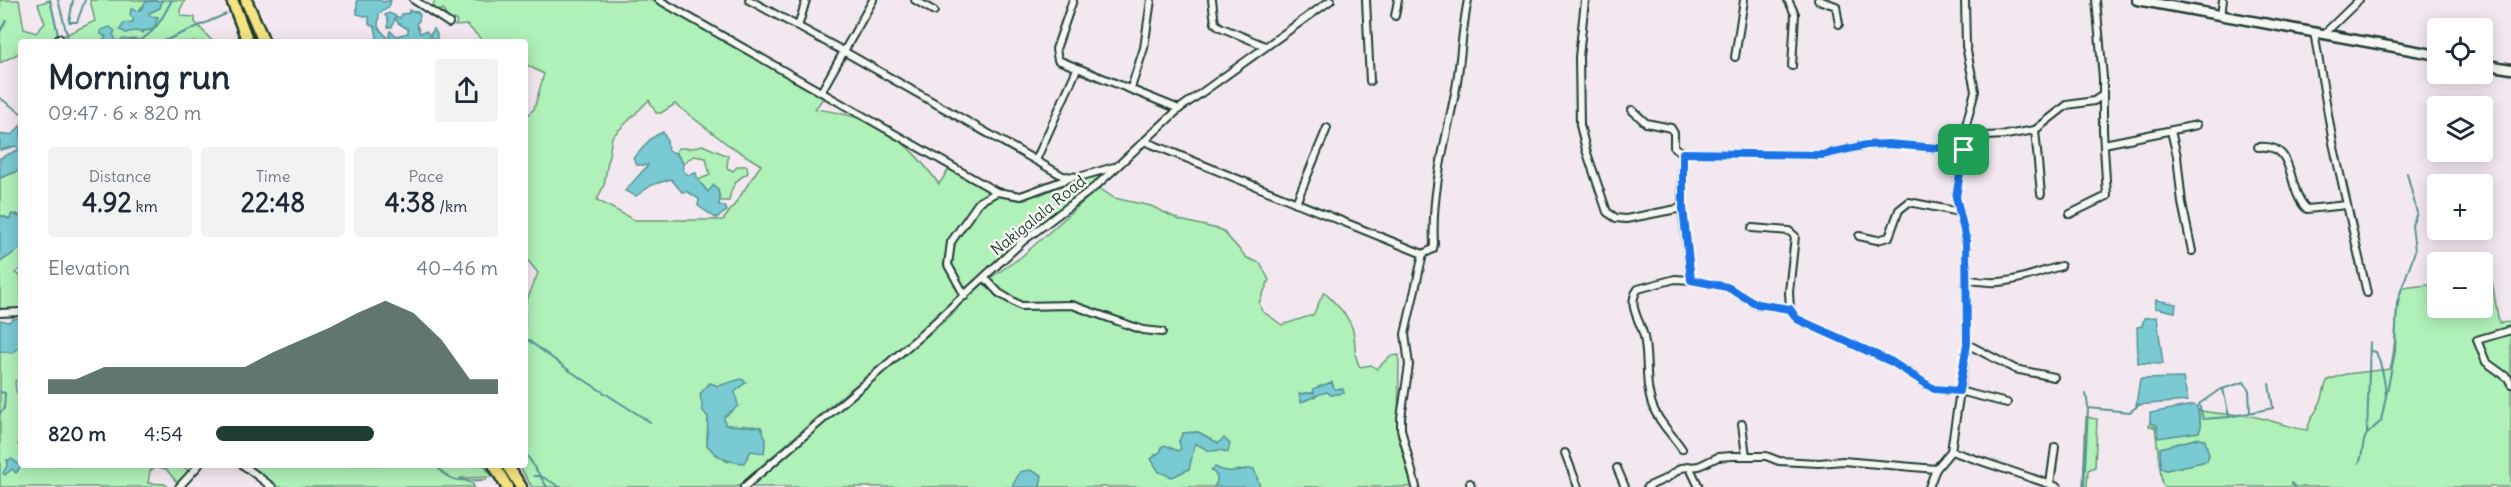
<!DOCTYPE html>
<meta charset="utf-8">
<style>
:root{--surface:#fff;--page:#f2f2f3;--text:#1f2937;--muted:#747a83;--accent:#1f3d34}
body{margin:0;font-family:Delius,sans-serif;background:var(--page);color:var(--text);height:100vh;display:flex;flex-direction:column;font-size:22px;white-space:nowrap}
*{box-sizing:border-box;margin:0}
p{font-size:20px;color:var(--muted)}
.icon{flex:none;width:33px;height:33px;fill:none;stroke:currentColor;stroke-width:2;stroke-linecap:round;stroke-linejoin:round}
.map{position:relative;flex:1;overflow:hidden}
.details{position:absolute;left:18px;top:39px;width:510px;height:429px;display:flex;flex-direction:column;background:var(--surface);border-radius:6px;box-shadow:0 3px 15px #0003}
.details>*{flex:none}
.fabs{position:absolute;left:2427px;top:18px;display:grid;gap:12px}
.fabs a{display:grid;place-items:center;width:66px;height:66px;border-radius:6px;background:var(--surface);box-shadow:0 3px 15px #0003;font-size:30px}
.pin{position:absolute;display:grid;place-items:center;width:51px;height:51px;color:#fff;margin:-26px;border-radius:12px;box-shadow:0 3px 9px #0006}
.round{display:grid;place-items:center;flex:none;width:63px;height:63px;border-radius:6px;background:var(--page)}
.head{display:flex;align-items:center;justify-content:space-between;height:102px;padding:0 30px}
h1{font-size:33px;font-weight:700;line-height:45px}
.figures{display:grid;grid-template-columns:repeat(3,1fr);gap:9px;height:102px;padding:6px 30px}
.figures div{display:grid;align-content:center;border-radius:6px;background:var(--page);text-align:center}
.figures b{font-size:26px;font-weight:700}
.figures small{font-size:16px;font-weight:400}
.figures p{font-size:16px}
.chart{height:168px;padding:12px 30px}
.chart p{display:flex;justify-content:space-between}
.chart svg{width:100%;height:108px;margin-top:6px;fill:var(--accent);opacity:.7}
ul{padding:0 30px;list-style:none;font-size:20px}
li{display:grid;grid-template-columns:96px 72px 1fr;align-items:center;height:45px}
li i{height:15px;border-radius:8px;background:var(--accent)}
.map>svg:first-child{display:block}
.green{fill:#aff1b9;stroke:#679776;stroke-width:1.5;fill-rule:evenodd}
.water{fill:#7acad4;stroke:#569294;stroke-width:1.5}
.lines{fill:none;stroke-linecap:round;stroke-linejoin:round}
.stream{stroke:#569294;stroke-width:2}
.street-casing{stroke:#1f3d34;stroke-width:10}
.secondary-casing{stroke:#1f3d34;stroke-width:13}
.highway-casing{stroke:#1f3d34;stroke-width:15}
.street{stroke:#f6f6f2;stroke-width:6}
.secondary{stroke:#f6f6f2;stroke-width:8}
.highway{stroke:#f6e381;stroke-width:10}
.route-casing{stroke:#fff;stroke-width:12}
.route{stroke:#1a73e8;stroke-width:8}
.labels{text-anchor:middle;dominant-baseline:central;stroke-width:5;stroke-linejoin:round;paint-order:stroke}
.street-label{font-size:16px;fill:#1f3d34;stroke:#f6f6f2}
</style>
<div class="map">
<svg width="2511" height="487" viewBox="0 0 2511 487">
<rect width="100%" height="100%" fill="#f4e8f0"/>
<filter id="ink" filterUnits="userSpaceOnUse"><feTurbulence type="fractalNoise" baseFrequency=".0167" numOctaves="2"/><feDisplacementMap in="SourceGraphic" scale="12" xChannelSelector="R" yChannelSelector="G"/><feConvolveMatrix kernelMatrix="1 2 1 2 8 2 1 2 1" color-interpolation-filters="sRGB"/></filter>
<g filter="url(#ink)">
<g class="green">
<path d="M0 0H19L24 29 36 33 45 23 38 4 50 0 59 38 95 21 90 0H157C141 3 133 13 133 30L143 33 150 16 149 13 160 8 162 0H185L180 10 181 16 195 17V22L213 42H155L133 39 117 42 104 34 106 37 102 42H60L58 39 49 42H21V52L0 63Z"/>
<path d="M435 0H654L824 97 815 109C878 117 902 134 939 184L953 163 1001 191 1040 195 1076 179 1103 175 973 290 1021 257 1099 188 1114 198 1151 206 1180 220 1222 230 1247 258 1260 263 1269 280 1259 303 1262 311 1282 325 1313 315 1324 292C1336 304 1351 317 1354 335 1356 348 1353 354 1360 367L1371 365 1377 369 1390 356 1399 355 1398 436 1413 487H1260L1257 478 1245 469C1235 474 1226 470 1217 476V482L1214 487H1040V480L1017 483 1012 487H749L956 311 963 298 836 401 737 487H532L519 465H525V305L538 273 525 257V117L534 109 544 74 525 64V42H484L467 25 455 26 457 22 454 19 450 25 443 9 435 14 432 8ZM649 100 656 113H661L675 104 727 144 761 165C748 183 737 203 723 220H634L597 200 604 185 612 137ZM1332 382 1334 389 1343 393 1331 395 1327 392 1319 394 1314 398 1305 393H1315L1314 389ZM710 383 718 386 728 384 732 411 724 417 725 425 761 427 728 462 714 453 707 444ZM1198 432 1218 443 1227 452 1220 450 1210 451 1195 443 1189 469 1172 477 1167 475 1155 455C1163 450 1173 454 1182 449L1179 441 1183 433Z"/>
<path d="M702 145 728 156 727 168 733 171 738 166H747L748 173C735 180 731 187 729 201H720L718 190 713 186 709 193 698 180 710 175 706 158 694 156 683 163 676 153 678 148H693Z"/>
<polygon points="21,170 21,217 17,214 10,219 0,215 0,178"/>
<polygon points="21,248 21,269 15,273 21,276 21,310 0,310 0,262"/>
<path d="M2492 281 2499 323 2511 322V487H2165L2162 484 2155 427 2149 426 2150 423 2157 425 2158 437 2201 427 2198 410C2216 415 2226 413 2244 415 2266 417 2285 427 2307 430 2311 415 2315 415 2320 403 2324 396 2323 387 2328 380L2346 374 2390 369C2398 342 2393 314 2402 288L2428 285 2437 290 2438 308H2482L2483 282ZM2199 438 2207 461 2166 470 2160 448Z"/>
<polygon points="21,344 21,379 15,381 16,391 21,397 21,437 18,445 21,447 21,465 180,465 190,472 179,485 166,469 156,467 150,471 148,483 165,484 168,487 0,487 0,351 13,353"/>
<polygon points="2086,417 2097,419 2095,467 2088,470 2087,487 2083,487"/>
<polygon points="246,465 484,465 492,477 460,478 473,484 474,487 276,487"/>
</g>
<g class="water">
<path d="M162 0 160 8 149 13 150 16 158 17 154 29C144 33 135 29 126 33L120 30 124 23 133 22V18L130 15 131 9 138 11 143 8 145 2Z"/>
<polygon points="357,0 380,0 383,2 391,0 389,7 379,14 378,27 391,42 378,42 375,27 369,24 369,17 357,14"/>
<polygon points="409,10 413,12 417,11 420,15 419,21 416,23 420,33 426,31 430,35 434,29 437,34 437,40 434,41 430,37 428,38 431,42 424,40 394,42 389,36 390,31 396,36 408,33 408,29 398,23 395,18 392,27 388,27 388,19 385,15 389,13 400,18 402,14 409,13"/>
<polygon points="110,27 115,31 113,34 117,42 124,39 141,42 102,42 106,37 101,34 101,30"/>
<polygon points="21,125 21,170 0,178 0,158 20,149 16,146 0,150 0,135 13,134"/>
<path d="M663 132 667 141 668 151 676 153 683 163V171L689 175 696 173 698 180 708 192 714 185C719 191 721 198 719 205L725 206 727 211 716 218 698 206 699 199 688 192H682L671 179 652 185 636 196 625 191 648 165H637L633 158C646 148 645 139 663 132Z"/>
<polygon points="12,214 21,217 21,248 0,262 0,215 9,219"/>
<polygon points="2156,300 2176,304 2175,312 2155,308"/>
<polygon points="2157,317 2163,364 2138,363 2137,327 2142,326 2144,318"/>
<polygon points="21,318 21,344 13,353 0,351 0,320 9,322 13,319"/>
<polygon points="2183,378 2188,401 2136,405 2140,379"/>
<path d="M741 379 746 382 735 392 738 406 724 417 725 425 761 427 766 439 764 453 751 451 744 463C727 462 718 458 707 445L708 417 703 411 700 394 710 383 718 386Z"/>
<path d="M1332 382 1334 389H1343L1344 393 1331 395 1327 392C1317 394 1311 399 1301 402L1299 394 1314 393 1313 389Z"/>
<polygon points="2193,405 2197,406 2201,427 2199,432 2158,438 2157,425 2150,423 2150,413"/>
<polygon points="1198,432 1218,443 1224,438 1230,444 1228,452 1220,450 1210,451 1195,443 1189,469 1172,477 1159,472 1151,459 1161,451 1161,447 1165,445 1178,451 1181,449 1179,441 1183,433"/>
<polygon points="2199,438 2205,440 2209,455 2207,461 2166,470 2161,468 2160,448"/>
<polygon points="12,459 21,466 16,473 12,469 5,475 3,473 8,464 7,460"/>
<path d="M1215 467C1230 476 1239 468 1254 469L1260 487H1214L1217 482V476L1211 470Z"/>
<polygon points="1030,470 1042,475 1040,487 1012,487 1020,472"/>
</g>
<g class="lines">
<g class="stream">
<polyline points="50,0 59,38"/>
<polyline points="58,0 69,42"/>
<polyline points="73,0 69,22 77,22 85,0"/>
<polyline points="0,32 6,20"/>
<path d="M138 41C157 32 162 17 172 0"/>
<polyline points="162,42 226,14"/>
<polyline points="0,98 21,113"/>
<polyline points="525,338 570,371 650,422"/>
<path d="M2371 351 2376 352C2382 366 2385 381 2386 396"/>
<polyline points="2223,389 2229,416"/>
<polyline points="0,392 5,393 4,409 0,413"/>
<polyline points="2086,394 2088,406"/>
<polyline points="2250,412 2249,390 2244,382 2219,390 2199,404 2203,419 2229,417 2273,408 2269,384"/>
<polyline points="2367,434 2381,421 2395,352 2397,302 2415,251 2412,225 2417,213 2407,173"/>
<polyline points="525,452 547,487"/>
<path d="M2359 463C2364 454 2361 442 2367 434L2370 342"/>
<path d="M436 465C450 485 464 480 486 480"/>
<polyline points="534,476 541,476 560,487"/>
<polyline points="2291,483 2295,487"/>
<polyline points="2084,487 2088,408 2130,412 2140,404"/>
</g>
<defs>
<g id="street">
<polyline points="414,0 449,23"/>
<polyline points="659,0 821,92 873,0"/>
<polyline points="749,0 845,52 1063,176 1079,177 1114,167"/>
<polyline points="915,0 934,11"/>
<polyline points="1073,0 1056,49 1058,60 1179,109"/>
<polyline points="1212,0 1215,23 1220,27 1265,46"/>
<polyline points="1366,0 1370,81"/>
<polyline points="1585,0 1579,57 1580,125 1586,150 1607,212 1616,218 1626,219 1682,208"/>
<polyline points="1788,0 1795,14 1792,66"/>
<polyline points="1818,0 1836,6 1839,24"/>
<polyline points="1395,16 1398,0"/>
<polyline points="2221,16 2223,0"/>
<polyline points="798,27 806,0"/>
<polyline points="2314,32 2333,143 2367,293"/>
<polyline points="2324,34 2359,0"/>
<polyline points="58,42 59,38"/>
<polyline points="1735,57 1744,0"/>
<polyline points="1131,88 1144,48 1151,0"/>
<polyline points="821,92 997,192 1021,196 1070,178"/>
<polyline points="1632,110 1646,123 1671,128 1674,133 1674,147 1683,153 1822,155 1866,145 1888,144 1964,150"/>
<polyline points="2035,130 2041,194"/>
<polyline points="2171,131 2177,156 2182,203 2192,251"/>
<polyline points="1965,137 2006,135 2035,130 2067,105 2094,101 2103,95"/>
<polyline points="1144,141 1423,254"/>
<polyline points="2104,144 2197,125"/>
<path d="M2258 147C2298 142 2285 189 2307 209L2347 205"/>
<polyline points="1683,153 1682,208 1691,280 1727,287 1757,304 1790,309 1789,292 1795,236 1789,231 1752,228"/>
<polyline points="1036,160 1077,69"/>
<polyline points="1296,203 1327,128"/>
<polyline points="2070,214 2107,196 2103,131 2103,78 2096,0"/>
<polyline points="1859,236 1877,240 1889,237 1899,210 1909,202 1960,212"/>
<polyline points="985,278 999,293 1021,306 1072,305 1143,330 1162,332"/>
<path d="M1966 279C2005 288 2025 276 2061 266"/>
<polyline points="965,296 948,265 951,242 979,202 997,192"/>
<polyline points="1790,309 1797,319 1892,362 1934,389 1959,391 2007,403"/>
<polyline points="0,313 21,312"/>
<polyline points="2511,330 2477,340 2486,362 2508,378 2511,384"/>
<polyline points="1967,344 2015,369 2054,377"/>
<polyline points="1742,424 1746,456"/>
<path d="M1682 449C1672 434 1659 423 1653 407 1644 385 1649 359 1644 337 1641 321 1626 305 1638 289L1675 279 1691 280"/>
<polyline points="1951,451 2058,487"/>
<polyline points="1565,453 1578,487"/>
<polyline points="243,465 272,487"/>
<polyline points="1689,466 1699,487"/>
<polyline points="1617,468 1625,487"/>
<polyline points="1470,483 1471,487"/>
<polyline points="2050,484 2055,447"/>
<polyline points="179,487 199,465"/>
<polyline points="744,487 919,337 1023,241 1096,186 1179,109 1331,0"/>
<path d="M1416 487 1401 429V418L1409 365 1405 334 1423 254 1433 249 1434 244C1431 191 1446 140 1456 88 1461 59 1462 29 1468 0"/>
<polyline points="1647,487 1667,478 1681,468 1699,466 1718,457 1732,456 1766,456 1779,461 1819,463 1843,461 1936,469"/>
<polyline points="1929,487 1936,469 1951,451 1967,344 1966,239 1956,197 1966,125 1975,91 1966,46 1965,0"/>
</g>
<g id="secondary">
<polyline points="2137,0 2438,55"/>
<polyline points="2482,64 2511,69"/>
</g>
<g id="highway">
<polyline points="232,0 248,42"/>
<polyline points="246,0 264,42"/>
<polyline points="494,465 507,487"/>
<polyline points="507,465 521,487"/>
</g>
</defs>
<use href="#street" class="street-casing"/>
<use href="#secondary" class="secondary-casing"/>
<use href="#highway" class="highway-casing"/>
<use href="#street" class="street"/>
<use href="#secondary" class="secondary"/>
<use href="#highway" class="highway"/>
</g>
</g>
<g class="lines" filter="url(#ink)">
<defs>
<polygon id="route" points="1888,144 1964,150 1956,197 1966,239 1967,344 1959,391 1934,389 1892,362 1797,319 1790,309 1757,304 1727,287 1691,280 1683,208 1683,153 1822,155 1866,145"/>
</defs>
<use href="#route" class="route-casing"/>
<use href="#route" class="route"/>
</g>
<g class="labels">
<g class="street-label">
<text transform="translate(1038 215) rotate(-39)">Nakigalala Road</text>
</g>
</g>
</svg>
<div class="fabs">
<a><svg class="icon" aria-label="locate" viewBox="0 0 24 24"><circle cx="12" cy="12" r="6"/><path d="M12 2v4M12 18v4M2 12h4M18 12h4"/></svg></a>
<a><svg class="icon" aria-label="layers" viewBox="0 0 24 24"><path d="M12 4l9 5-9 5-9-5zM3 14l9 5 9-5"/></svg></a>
<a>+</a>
<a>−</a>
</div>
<div class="pin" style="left:1964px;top:150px;background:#1e9e55"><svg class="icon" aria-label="arrive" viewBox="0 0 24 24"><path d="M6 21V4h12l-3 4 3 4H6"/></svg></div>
<section class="details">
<div class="head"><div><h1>Morning run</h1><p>09:47 · 6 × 820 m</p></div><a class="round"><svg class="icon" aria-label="share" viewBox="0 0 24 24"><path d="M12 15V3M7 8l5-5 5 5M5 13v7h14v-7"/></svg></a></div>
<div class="figures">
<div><p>Distance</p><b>4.92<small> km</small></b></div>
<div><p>Time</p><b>22:48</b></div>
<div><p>Pace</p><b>4:38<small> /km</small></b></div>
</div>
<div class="chart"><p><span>Elevation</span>40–46 m</p>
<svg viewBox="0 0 160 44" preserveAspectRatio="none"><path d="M0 44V38L10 38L20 33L30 33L40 33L50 33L60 33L70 33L80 27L90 22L100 17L110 11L120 6L130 11L140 22L150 38L160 38V44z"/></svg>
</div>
<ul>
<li><b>820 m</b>4:54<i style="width:56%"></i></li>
</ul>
</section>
</div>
